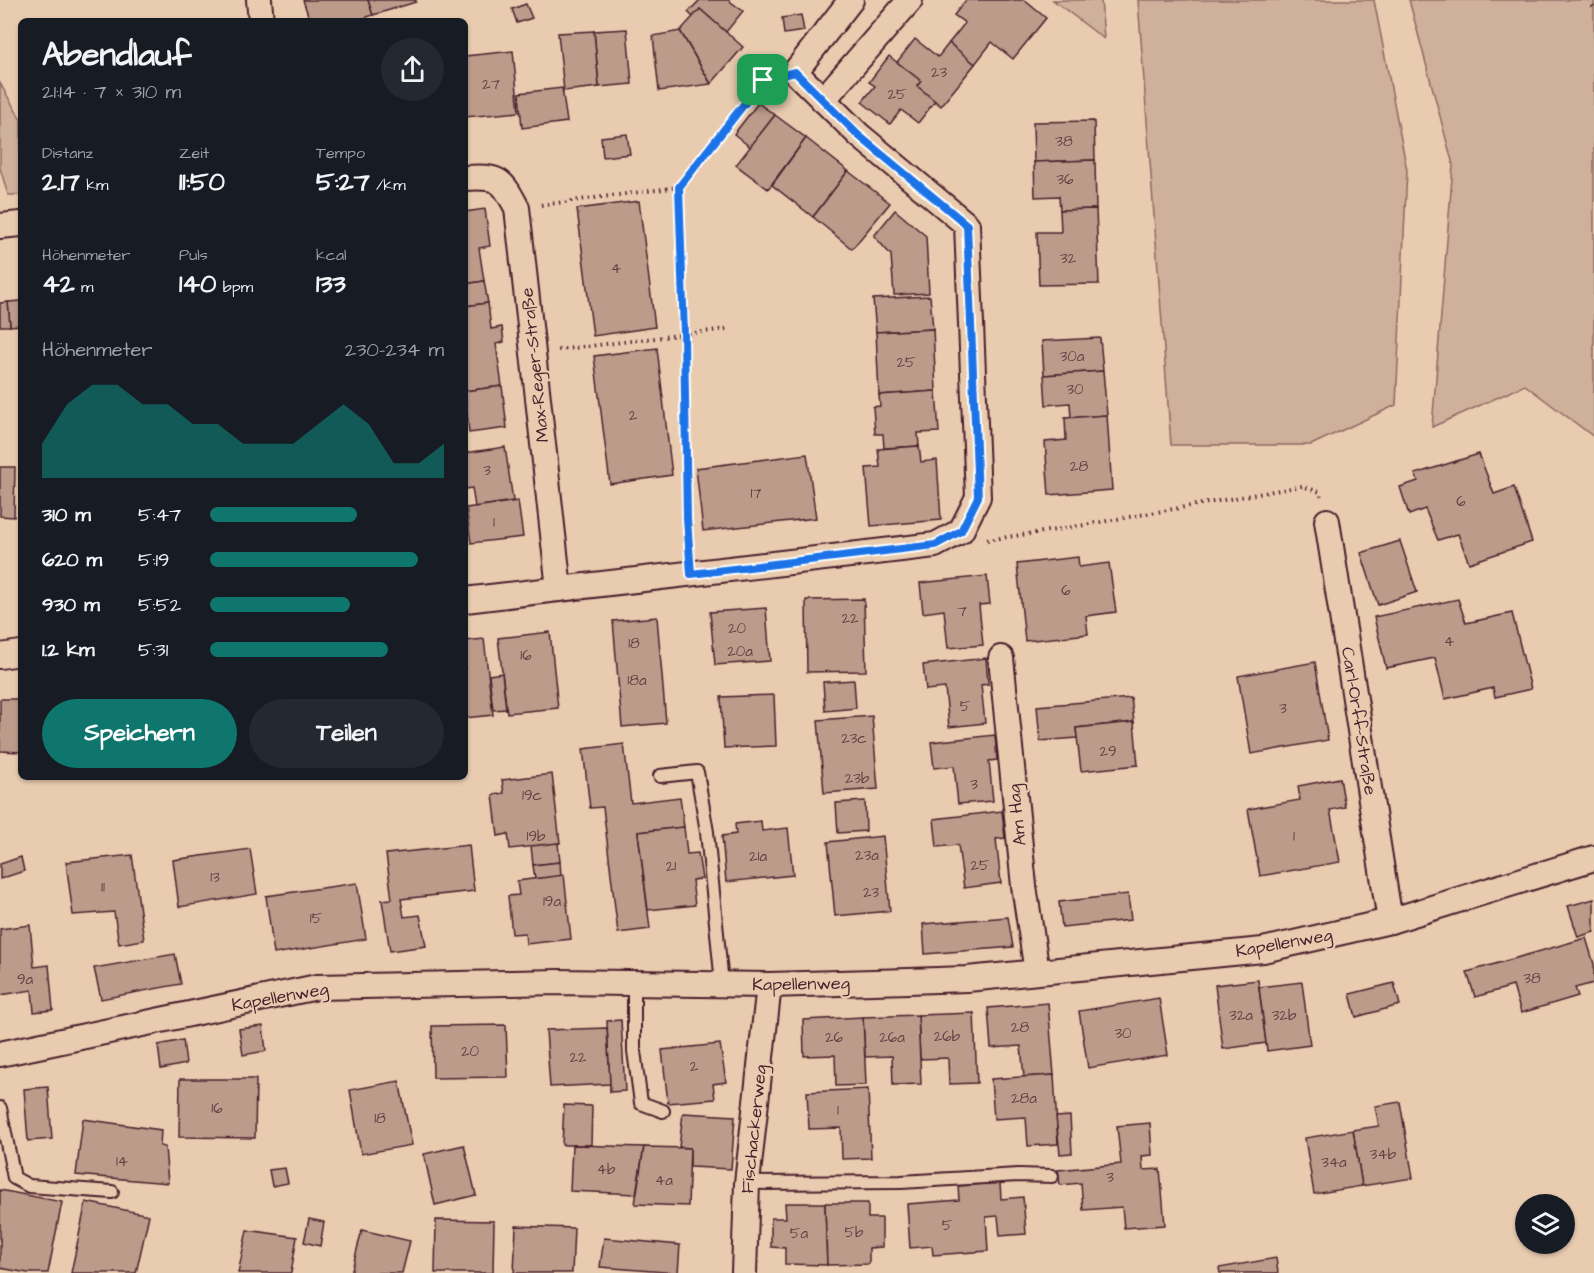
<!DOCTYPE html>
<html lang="de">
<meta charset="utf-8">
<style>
:root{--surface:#171b24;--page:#242831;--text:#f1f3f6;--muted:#9ea1a6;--accent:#0f766e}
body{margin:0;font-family:"Architects Daughter",sans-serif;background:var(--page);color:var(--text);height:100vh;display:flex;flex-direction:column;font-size:22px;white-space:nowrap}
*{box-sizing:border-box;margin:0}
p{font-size:20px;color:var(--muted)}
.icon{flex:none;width:33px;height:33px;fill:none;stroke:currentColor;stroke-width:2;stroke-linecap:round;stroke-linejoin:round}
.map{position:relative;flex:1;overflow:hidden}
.sheet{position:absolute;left:18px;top:18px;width:450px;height:762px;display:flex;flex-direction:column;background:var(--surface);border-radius:9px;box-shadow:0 2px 4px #0004}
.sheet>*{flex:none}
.buttons{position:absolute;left:1515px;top:1194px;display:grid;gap:12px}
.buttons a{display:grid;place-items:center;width:60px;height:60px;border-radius:50%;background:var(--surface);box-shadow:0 2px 4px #0004;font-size:30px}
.pin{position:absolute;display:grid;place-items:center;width:51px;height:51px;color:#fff;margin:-26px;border-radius:12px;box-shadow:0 3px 9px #0006}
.round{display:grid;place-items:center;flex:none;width:63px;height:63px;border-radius:32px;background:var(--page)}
.overview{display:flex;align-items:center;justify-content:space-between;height:102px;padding:0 24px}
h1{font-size:33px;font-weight:700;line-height:45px}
.figures{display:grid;grid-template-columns:repeat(3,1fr);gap:9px;height:102px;padding:6px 24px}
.figures div{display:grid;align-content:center}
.figures b{font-size:26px;font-weight:700}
.figures small{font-size:16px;font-weight:400}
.figures p{font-size:16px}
.chart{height:168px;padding:12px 24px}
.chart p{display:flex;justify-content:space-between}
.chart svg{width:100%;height:108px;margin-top:6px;fill:var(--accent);opacity:.7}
.cta{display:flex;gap:12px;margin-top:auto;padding:12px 24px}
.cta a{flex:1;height:69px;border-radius:36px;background:var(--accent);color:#fff;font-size:24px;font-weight:700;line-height:69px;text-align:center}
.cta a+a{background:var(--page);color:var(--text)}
ul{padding:0 24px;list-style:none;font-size:20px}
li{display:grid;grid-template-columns:96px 72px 1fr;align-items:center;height:45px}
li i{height:15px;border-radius:8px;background:var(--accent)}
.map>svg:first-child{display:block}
.green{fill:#cfb09a;stroke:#8c6862;stroke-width:1.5}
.building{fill:#bc9b8b;stroke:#4a1f2b;stroke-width:1.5}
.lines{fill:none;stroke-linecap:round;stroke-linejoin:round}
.lane-casing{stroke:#4a1f2b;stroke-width:16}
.street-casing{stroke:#4a1f2b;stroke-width:28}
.path{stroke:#4a1f2b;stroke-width:4;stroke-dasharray:1.5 4.5;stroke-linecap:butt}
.lane{stroke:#e9ccb0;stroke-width:12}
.street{stroke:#e9ccb0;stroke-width:24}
.route-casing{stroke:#fff;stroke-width:12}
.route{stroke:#1a73e8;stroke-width:8}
.labels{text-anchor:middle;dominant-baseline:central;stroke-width:4.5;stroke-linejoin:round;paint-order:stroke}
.number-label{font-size:15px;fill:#663e43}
.street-label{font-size:18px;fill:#4a1f2b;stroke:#e9ccb0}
</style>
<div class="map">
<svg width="1594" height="1273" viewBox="0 0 1594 1273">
<rect width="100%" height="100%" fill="#e9ccb0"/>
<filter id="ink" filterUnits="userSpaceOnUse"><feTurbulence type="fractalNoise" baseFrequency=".0167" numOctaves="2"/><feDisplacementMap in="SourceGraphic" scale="12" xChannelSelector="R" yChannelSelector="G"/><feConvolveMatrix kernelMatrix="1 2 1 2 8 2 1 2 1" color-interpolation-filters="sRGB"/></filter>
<g filter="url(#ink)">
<g class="green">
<polygon points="1053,0 1101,0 1104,39"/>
<polygon points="1138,0 1374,0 1407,170 1396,405 1311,445 1171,445"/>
<polygon points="1409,0 1594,0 1594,437 1525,385 1432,427 1453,165"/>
<polygon points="0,83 21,120 21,195 8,195 0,168"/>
</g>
<g class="building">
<polygon points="303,0 368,0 373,15 356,21 310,21"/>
<polygon points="368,0 416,0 416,2 373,15"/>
<polygon points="700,0 728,0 743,11 726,32 700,9 693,17 688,12"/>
<polygon points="966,0 1024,0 1046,18 1013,59 992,42 975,64 949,43 965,23 954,15"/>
<polygon points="526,4 532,18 517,23 512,9"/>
<polygon points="700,9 743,47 711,84 680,31"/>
<polygon points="801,15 804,31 784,34 782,18"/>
<polygon points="627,29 632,84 599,87 594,31"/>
<polygon points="594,31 599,87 564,91 558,33"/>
<polygon points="680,31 711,84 659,91 653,36"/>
<polygon points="915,39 938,57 949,43 975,64 941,106 917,86 921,81 897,62"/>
<polygon points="513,51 519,112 465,117 465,56"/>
<polygon points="889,56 921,81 917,86 935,101 918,123 901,110 890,124 862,102 875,86 869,82"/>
<polygon points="562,88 567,122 522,128 519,93"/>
<polygon points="758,103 775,115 750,147 734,134"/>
<polygon points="775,115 806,138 768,189 736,165"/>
<polygon points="1094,121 1095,160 1034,162 1033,122"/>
<polygon points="627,134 630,154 603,157 601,137"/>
<polygon points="806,138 848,171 813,217 772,185"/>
<polygon points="1095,160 1096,209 1060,210 1059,196 1035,197 1034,162"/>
<polygon points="848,171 890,203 852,249 813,217"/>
<polygon points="639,201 655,327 593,336 577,209"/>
<polygon points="485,209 490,246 479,248 484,281 465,284 465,212"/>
<polygon points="1096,209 1099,284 1039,285 1037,232 1061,232 1060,210"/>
<polygon points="895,210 926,236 929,293 894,295 891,255 874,236"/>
<polygon points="484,281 488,303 465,306 465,284"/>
<polygon points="930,296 933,329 876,332 873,299"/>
<polygon points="21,301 21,325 10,326 8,302"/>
<polygon points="8,302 10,326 0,326 0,303"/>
<polygon points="488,303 491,329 502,327 504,342 496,344 502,386 465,391 465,306"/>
<polygon points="933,329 936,391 879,395 876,332"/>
<polygon points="1100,338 1103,371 1044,375 1042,341"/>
<polygon points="657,348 672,475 610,484 594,356"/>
<polygon points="1103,371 1107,415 1071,418 1070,403 1046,405 1044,375"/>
<polygon points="502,386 507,428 469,433 465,391"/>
<polygon points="936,391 939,432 918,433 919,446 884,448 883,434 875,434 873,407 880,406 879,395"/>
<polygon points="1107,415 1112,490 1049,495 1045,442 1066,440 1065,418"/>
<polygon points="919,446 921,462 937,460 941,520 871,526 866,468 880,467 878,449"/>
<polygon points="505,447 513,501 475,507 472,488 465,489 465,453"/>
<polygon points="807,454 816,518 703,531 696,468"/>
<polygon points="1479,454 1494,494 1514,487 1532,542 1469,563 1458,534 1438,540 1425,509 1409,515 1400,487 1418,481 1415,474"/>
<polygon points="0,467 15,467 14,517 0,516"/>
<polygon points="518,501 523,537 471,543 466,508"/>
<polygon points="1400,541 1417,592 1378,605 1361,553"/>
<polygon points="1078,557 1079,567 1109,563 1116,612 1086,616 1088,634 1025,641 1017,564"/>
<polygon points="987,576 990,604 979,605 983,645 948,648 944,610 923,613 920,583"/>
<polygon points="864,599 866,671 807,672 806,600"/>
<polygon points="1458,599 1466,623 1512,613 1531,689 1495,697 1493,688 1445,699 1435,658 1386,668 1374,617"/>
<polygon points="766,608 770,661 715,665 710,612"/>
<polygon points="657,617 666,723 622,727 613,621"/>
<polygon points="550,632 558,708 507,713 498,638"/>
<polygon points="484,639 493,715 465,718 465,641"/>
<polygon points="986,658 988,684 981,685 985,723 949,727 945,688 926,690 923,665"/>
<polygon points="1315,662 1328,740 1251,754 1238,676"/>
<polygon points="502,673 506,709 493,710 489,675"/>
<polygon points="854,680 856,708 825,711 823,682"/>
<polygon points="774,695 776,746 724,748 721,697"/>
<polygon points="1131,698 1134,722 1076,728 1077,738 1040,741 1037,706"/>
<polygon points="0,699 21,699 21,752 0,751"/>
<polygon points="872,716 878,789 824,793 818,720"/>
<polygon points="1134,722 1138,765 1081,771 1076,728"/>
<polygon points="995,735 997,760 989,761 993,801 958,804 954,766 934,768 931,742"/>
<polygon points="624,744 631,803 680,797 684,827 638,832 650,929 618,933 603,807 590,808 583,749"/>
<polygon points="552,774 560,843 510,849 508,834 498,836 493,795 504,793 502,780"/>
<polygon points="1340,778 1345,807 1330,810 1340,862 1260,876 1248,809 1300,800 1298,786"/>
<polygon points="865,801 866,831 838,833 836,803"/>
<polygon points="1002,811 1005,838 996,839 1001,883 964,888 958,845 937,847 934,819"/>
<polygon points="761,821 762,831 788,828 793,875 726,882 722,836 736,834 735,824"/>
<polygon points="684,827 687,854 698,853 702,879 692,880 695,905 648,910 638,832"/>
<polygon points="883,836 890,911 835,916 828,842"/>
<polygon points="558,843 560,862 533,865 531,846"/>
<polygon points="469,845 474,891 401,899 404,917 420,915 426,946 390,951 382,900 392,899 386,854"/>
<polygon points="250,849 257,894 179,907 173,860"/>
<polygon points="132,855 144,940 119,944 114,912 73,915 66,862"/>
<polygon points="21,857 24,871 0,879 0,864"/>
<polygon points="560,862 561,876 535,879 533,865"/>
<polygon points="564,875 571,939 526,944 525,933 512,934 508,896 519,895 517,881"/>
<polygon points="357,883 366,939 274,954 266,896"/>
<polygon points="1128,894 1131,920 1062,927 1059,902"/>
<polygon points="1594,899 1594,932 1578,937 1568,906"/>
<polygon points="1008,917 1013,947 925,954 923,924"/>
<polygon points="30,925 34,967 49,965 53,1010 34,1012 32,990 0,995 0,929"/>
<polygon points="1586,938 1594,964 1594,983 1575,988 1578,996 1521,1013 1513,986 1475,997 1467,972"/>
<polygon points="175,954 181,984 101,999 94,968"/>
<polygon points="1258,980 1266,1043 1223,1049 1215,985"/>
<polygon points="1302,982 1310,1045 1267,1051 1259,987"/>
<polygon points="1394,983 1400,1005 1356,1017 1350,994"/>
<polygon points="1159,998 1168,1055 1088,1068 1079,1011"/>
<polygon points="1048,1003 1054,1075 1024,1077 1021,1046 991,1048 988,1008"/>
<polygon points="974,1013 977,1083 949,1084 948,1058 920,1059 918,1015"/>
<polygon points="918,1015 921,1084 893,1085 892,1056 865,1057 863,1017"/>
<polygon points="863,1017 866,1085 836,1086 835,1055 804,1056 803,1020"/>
<polygon points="621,1020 625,1091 610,1092 607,1021"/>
<polygon points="506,1025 508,1077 433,1078 432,1026"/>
<polygon points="263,1026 266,1051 243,1055 239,1029"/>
<polygon points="607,1028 610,1084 550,1087 546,1030"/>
<polygon points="183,1040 186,1064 161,1069 158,1045"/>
<polygon points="720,1044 726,1082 713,1084 715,1099 668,1103 662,1050"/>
<polygon points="1054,1075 1058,1144 1028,1146 1026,1117 994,1119 991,1079"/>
<polygon points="180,1079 256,1079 255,1138 179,1137"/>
<polygon points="399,1081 412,1145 361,1154 350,1090"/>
<polygon points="48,1087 52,1139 28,1141 24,1089"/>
<polygon points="868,1089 871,1158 842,1159 841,1128 809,1129 807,1092"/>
<polygon points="1400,1102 1413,1178 1362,1186 1353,1130 1379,1126 1375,1106"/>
<polygon points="564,1105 592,1106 591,1145 562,1145"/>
<polygon points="683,1113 735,1116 731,1169 690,1167 690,1148 679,1147"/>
<polygon points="1070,1116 1072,1153 1060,1154 1056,1117"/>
<polygon points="83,1119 161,1130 160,1146 165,1147 168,1183 76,1175"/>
<polygon points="1150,1123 1152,1155 1142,1156 1143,1170 1160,1169 1165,1225 1124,1228 1122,1207 1083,1210 1081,1183 1060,1185 1058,1170 1121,1164 1117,1126"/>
<polygon points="1353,1130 1362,1186 1314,1194 1305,1138"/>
<polygon points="464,1145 476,1195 435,1205 424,1154"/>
<polygon points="572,1145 644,1147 636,1194 570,1191"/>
<polygon points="644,1147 690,1148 688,1206 635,1204"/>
<polygon points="285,1168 288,1183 272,1186 269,1170"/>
<polygon points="1000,1183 1001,1199 1023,1197 1026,1234 1000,1236 998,1216 986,1217 988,1251 933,1255 932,1246 910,1248 907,1204 959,1200 958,1186"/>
<polygon points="0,1190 62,1202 48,1273 28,1273 0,1268"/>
<polygon points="86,1202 149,1215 136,1273 71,1273"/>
<polygon points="785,1203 825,1203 827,1265 785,1264 785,1248 771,1247 771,1218 786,1218"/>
<polygon points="825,1203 868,1203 868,1218 882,1218 882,1247 869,1248 869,1264 827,1265"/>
<polygon points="309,1219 324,1222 320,1246 304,1242"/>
<polygon points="436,1220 494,1221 493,1273 435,1273"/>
<polygon points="516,1226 574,1228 572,1273 514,1273"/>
<polygon points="247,1230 297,1237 291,1273 238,1273"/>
<polygon points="362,1230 410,1241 402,1273 351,1273"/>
<polygon points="604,1238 680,1245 678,1273 600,1267"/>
<polygon points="1276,1258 1278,1273 1220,1273 1219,1268"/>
</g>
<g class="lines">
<defs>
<g id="lane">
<polyline points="660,776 697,772 707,832 722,984"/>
<polyline points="634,983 634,1051 641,1103 663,1111"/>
<polyline points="0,1108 14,1178 29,1186 112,1192"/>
<polyline points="747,1183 901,1182 1018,1175 1052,1176"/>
</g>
<g id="street">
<polyline points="259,0 261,21"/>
<polyline points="823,100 910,0"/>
<path d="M465 178C499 176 502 179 517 208L559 589"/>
<polyline points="0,226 21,224"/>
<polyline points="1327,521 1390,921"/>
<polyline points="465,600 935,545 961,531 978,497 967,225 859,135 795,72 851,0"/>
<polyline points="0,656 21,653"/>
<polyline points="1001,658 1024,886 1037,972"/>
<polyline points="0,1054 317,987 558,982 769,985 908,981 967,979 1263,950 1390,921 1594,858"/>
<polyline points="744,1273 747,1183 769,985"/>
</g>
</defs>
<use href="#lane" class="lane-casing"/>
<use href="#street" class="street-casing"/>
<g class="path">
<polyline points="1590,0 1594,8"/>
<polyline points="679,187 684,335 687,519 689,547"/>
<polyline points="541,205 679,187 763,80 771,78"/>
<polyline points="558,350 727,329"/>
<polyline points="987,540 1062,529 1302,486 1320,492 1321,496"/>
</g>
<use href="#lane" class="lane"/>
<use href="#street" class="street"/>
</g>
</g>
<g class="lines" filter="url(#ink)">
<defs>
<polygon id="route" points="795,72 858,135 967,225 978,497 961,531 935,545 691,574 687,519 684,335 679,187 763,80"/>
</defs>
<use href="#route" class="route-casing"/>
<use href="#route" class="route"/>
</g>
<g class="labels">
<g class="number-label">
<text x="939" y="72">23</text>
<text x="491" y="84">27</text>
<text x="897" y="94">25</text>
<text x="1064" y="141">38</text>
<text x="1065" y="179">36</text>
<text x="1068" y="258">32</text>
<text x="616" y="268">4</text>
<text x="1072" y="356">30a</text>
<text x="906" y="362">25</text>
<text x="1075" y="389">30</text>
<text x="633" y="415">2</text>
<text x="1079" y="466">28</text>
<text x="487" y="470">3</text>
<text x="756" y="493">17</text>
<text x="1461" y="501">6</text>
<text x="494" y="522">1</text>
<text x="1066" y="590">6</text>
<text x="962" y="611">7</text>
<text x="850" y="618">22</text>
<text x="737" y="628">20</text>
<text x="1449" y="641">4</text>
<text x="634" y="643">18</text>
<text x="740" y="651">20a</text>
<text x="526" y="655">16</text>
<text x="637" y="680">18a</text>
<text x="965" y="706">5</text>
<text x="1283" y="708">3</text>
<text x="854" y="738">23c</text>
<text x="1108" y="751">29</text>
<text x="857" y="778">23b</text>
<text x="974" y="784">3</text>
<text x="532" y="795">19c</text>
<text x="536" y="836">19b</text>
<text x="1294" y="836">1</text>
<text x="867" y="855">23a</text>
<text x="758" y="856">21a</text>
<text x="980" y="865">25</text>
<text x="671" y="866">21</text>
<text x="215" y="877">13</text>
<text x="103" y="887">11</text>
<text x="871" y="892">23</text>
<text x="552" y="901">19a</text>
<text x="316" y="918">15</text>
<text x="1532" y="978">38</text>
<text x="25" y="979">9a</text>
<text x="1241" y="1015">32a</text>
<text x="1284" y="1015">32b</text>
<text x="1020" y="1027">28</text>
<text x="1123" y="1033">30</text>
<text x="947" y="1036">26b</text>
<text x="834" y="1037">26</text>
<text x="892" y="1037">26a</text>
<text x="470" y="1051">20</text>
<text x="578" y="1057">22</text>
<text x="694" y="1066">2</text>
<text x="1024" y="1098">28a</text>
<text x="217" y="1108">16</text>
<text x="838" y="1110">1</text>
<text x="380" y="1118">18</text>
<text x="1383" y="1154">34b</text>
<text x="122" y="1161">14</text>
<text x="1334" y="1162">34a</text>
<text x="606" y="1169">4b</text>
<text x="1110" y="1177">3</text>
<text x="664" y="1180">4a</text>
<text x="947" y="1225">5</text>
<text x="854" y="1232">5b</text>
<text x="799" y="1233">5a</text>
</g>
<g class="street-label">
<text transform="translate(535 365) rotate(-96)">Max-Reger-Straße</text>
<text transform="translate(1359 721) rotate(81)">Carl-Orff-Straße</text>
<text transform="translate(1017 815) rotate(-96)">Am Hag</text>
<text transform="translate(1284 943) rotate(-10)">Kapellenweg</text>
<text transform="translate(801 984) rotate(-1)">Kapellenweg</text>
<text transform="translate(280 997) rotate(-10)">Kapellenweg</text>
<text transform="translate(754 1129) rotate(-84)">Fischackerweg</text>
</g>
</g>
</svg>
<div class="buttons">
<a><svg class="icon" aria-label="layers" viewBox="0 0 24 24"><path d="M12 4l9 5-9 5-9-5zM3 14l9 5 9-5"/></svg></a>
</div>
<div class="pin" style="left:763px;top:80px;background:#1e9e55"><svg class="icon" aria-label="arrive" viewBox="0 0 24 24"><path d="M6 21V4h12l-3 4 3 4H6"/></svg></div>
<section class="sheet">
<div class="overview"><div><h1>Abendlauf</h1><p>21:14 · 7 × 310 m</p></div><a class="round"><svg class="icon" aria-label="share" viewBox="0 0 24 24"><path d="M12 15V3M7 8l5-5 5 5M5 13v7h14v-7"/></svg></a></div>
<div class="figures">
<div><p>Distanz</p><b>2.17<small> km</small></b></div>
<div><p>Zeit</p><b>11:50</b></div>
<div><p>Tempo</p><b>5:27<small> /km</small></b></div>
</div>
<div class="figures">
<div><p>Höhenmeter</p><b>42<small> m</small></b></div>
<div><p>Puls</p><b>140<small> bpm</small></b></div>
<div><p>kcal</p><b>133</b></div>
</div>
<div class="chart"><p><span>Höhenmeter</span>230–234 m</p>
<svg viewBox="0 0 160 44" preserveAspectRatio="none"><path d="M0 44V30L10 14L20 6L30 6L40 14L50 14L60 22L70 22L80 30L90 30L100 30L110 22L120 14L130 22L140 38L150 38L160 30V44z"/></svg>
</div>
<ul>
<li><b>310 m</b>5:47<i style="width:63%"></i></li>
<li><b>620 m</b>5:19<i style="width:89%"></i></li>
<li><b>930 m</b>5:52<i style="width:60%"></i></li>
<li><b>1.2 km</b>5:31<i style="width:76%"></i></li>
</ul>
<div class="cta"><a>Speichern</a><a>Teilen</a></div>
</section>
</div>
